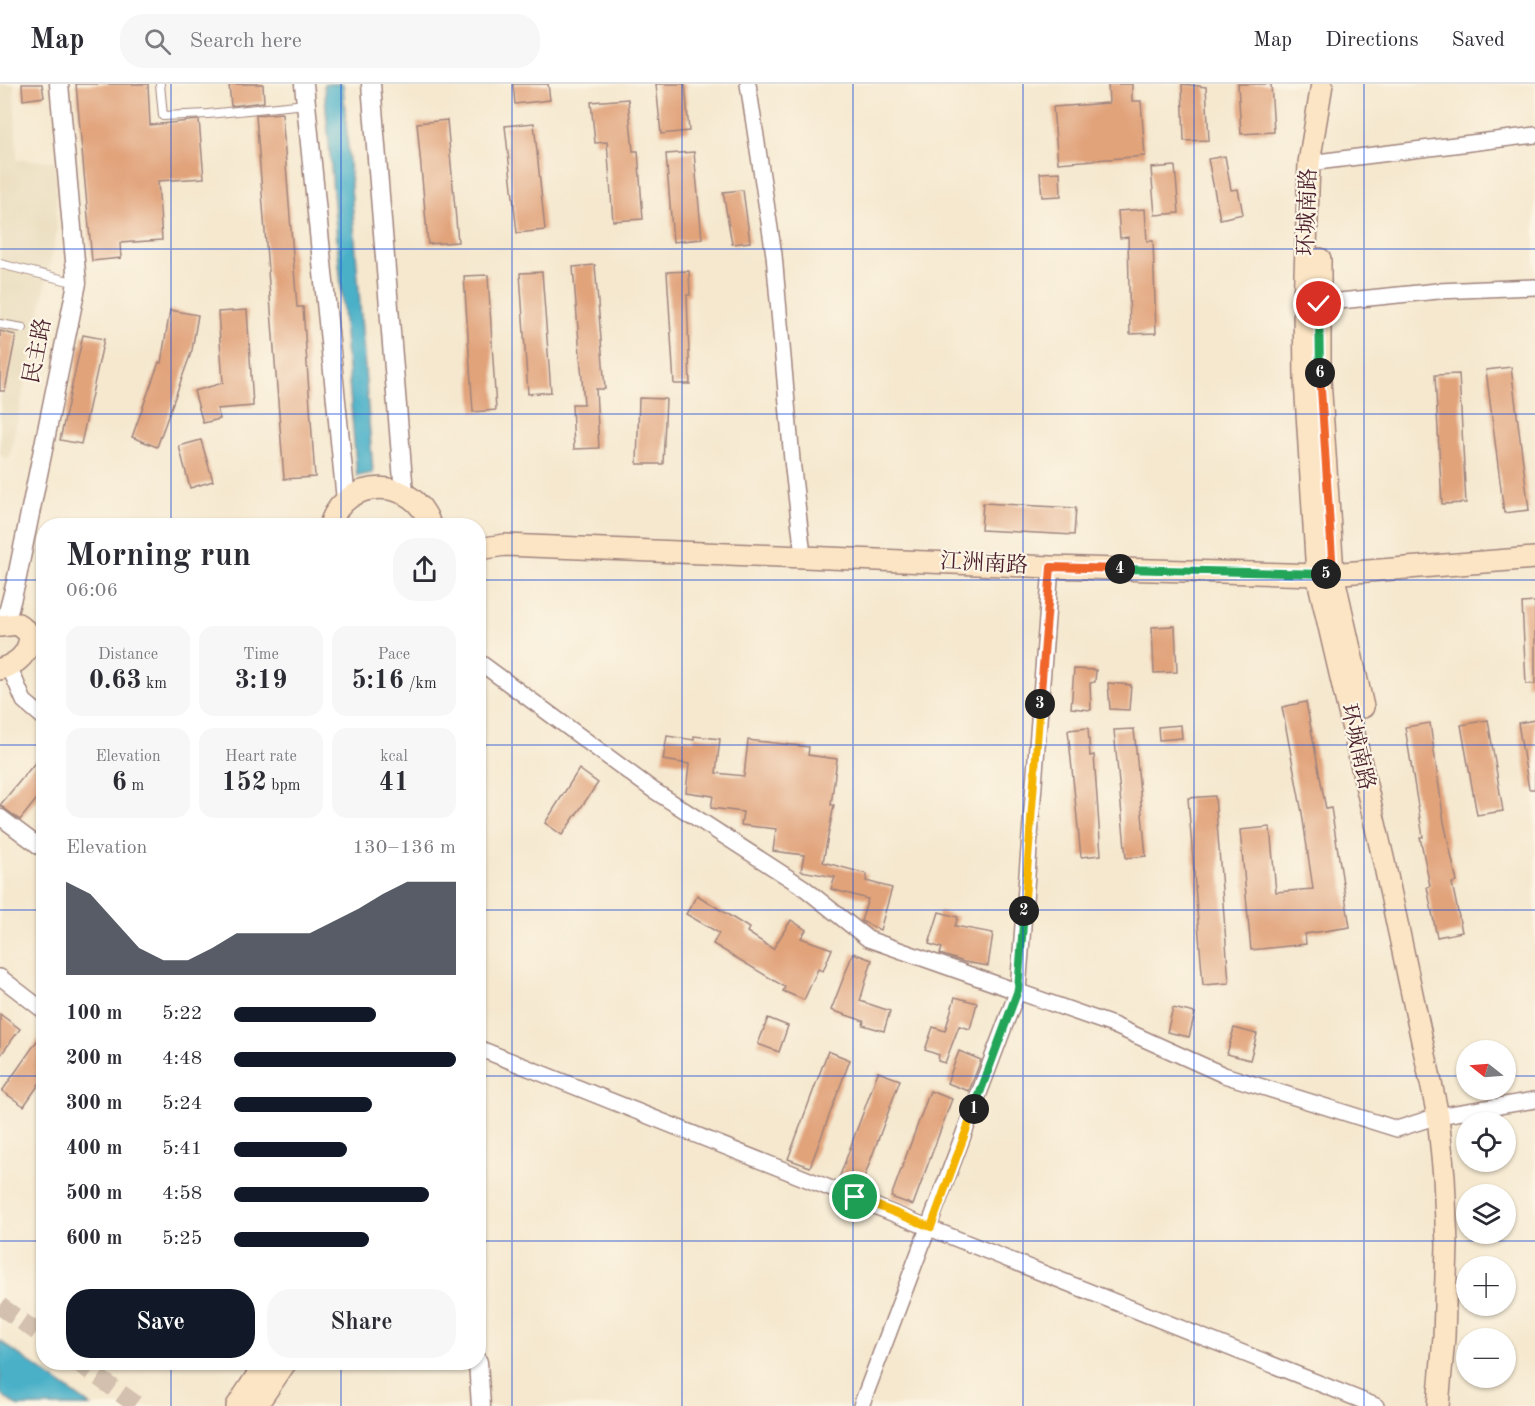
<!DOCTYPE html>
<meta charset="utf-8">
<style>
:root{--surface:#fff;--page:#f7f7f7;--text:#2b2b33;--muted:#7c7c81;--line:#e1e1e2;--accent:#111827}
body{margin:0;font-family:"Old Standard TT","Noto Serif SC",serif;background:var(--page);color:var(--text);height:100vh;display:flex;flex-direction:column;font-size:22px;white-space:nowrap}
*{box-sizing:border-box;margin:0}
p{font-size:20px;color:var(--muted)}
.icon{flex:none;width:33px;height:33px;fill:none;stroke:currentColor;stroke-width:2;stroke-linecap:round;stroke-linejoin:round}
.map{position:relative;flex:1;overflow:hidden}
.side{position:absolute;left:36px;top:434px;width:450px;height:852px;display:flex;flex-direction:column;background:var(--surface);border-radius:24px;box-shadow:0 2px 4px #0004}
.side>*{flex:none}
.needle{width:39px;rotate:287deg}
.fabs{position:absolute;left:1456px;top:956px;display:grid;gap:12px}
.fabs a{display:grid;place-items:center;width:60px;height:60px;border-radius:50%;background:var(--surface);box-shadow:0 2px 4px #0004;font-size:30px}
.pin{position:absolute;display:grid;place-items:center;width:51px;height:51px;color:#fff;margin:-26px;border:3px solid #fff;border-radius:50%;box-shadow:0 2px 6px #0007}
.km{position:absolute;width:30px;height:30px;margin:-15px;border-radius:50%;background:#222;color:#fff;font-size:16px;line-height:30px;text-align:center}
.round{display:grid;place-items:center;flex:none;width:63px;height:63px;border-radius:24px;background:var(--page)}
.headline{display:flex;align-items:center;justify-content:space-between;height:102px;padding:0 30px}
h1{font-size:33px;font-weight:700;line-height:45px}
.figures{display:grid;grid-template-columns:repeat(3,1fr);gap:9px;height:102px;padding:6px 30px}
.figures div{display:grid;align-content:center;border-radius:15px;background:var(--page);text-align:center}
.figures b{font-size:26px;font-weight:700}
.figures small{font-size:16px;font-weight:400}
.figures p{font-size:16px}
.chart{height:168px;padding:12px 30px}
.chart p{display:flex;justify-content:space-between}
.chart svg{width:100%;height:108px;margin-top:6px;fill:var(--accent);opacity:.7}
.primary-button{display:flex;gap:12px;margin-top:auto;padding:12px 30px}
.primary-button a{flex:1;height:69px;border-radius:24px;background:var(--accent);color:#fff;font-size:24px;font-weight:700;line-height:69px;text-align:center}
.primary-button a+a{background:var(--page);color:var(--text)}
ul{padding:0 30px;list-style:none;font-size:20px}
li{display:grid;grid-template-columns:96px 72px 1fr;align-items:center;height:45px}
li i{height:15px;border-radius:8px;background:var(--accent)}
header{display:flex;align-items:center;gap:36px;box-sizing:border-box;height:84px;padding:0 30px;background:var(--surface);border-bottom:2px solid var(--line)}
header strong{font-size:28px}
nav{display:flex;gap:33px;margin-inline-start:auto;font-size:21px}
.search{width:420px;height:54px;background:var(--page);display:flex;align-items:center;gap:15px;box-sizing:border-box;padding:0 21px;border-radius:24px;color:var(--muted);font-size:22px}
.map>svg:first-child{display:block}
.built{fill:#e8daba}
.water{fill:#49b0c8;stroke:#4a687a;stroke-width:1.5}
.building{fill:#e1a37a}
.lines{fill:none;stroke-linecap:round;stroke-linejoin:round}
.tertiary-tunnel{stroke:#d3c0ae;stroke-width:18;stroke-dasharray:18 9;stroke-linecap:butt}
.service-casing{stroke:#a0847d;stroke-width:10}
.minor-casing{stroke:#a0847d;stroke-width:18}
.tertiary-casing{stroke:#a0847d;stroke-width:21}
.secondary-casing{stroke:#a0847d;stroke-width:24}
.service{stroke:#fff;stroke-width:8}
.minor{stroke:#fff;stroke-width:15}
.tertiary{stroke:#fff;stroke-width:18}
.secondary{stroke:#fce5c4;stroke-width:21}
.split-1-casing{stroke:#fff;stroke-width:12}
.split-2-casing{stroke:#fff;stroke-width:12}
.split-3-casing{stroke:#fff;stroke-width:12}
.split-4-casing{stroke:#fff;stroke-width:12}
.split-5-casing{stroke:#fff;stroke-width:12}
.split-6-casing{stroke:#fff;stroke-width:12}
.split-7-casing{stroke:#fff;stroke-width:12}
.split-1{stroke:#f5b400;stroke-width:8}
.split-2{stroke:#22a559;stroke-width:8}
.split-3{stroke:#f5b400;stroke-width:8}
.split-4{stroke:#f0652b;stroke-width:8}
.split-5{stroke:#22a559;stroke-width:8}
.split-6{stroke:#f0652b;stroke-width:8}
.split-7{stroke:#22a559;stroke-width:8}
.grid{fill:none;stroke:#1d4ed8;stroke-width:1.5;stroke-opacity:0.55}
.labels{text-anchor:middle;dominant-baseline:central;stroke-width:4.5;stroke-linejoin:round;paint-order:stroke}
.street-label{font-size:22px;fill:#4a1f2b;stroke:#fcf5e5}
</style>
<header>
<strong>Map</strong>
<div class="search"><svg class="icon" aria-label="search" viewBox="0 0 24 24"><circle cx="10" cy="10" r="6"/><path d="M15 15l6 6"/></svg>Search here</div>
<nav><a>Map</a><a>Directions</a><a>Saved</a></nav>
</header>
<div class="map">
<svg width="1535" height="1322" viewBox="0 0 1535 1322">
<rect width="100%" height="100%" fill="#fcf5e5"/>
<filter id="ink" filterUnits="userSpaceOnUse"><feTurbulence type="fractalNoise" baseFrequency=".0167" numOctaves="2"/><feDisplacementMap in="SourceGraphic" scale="12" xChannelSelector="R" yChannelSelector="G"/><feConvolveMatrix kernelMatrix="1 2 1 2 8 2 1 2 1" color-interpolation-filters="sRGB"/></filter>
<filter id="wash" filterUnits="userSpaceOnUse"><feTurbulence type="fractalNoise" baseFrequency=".008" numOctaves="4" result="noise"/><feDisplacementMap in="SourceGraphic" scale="24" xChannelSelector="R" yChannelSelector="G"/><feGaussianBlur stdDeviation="1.35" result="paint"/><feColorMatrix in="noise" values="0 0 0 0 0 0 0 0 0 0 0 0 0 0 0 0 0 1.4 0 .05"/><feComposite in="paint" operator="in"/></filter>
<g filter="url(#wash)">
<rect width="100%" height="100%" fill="#f5e8cf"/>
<polygon class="built" points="0,0 14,0 17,76 56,77 57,147 9,375 0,371"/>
<g class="water">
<polygon points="324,0 343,0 373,389 357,392"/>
<polygon points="0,1257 91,1322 17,1322 0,1310"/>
</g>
<g id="blocks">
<g class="building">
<polygon points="22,0 42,0 44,13 23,16"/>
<polygon points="76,0 148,0 150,41 199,36 204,94 158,97 162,156 120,159 121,174 92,177"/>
<polygon points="229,0 263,0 264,18 231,22"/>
<polygon points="513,0 548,0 550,16 515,20"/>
<polygon points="656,0 685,0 689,47 661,50"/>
<polygon points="1108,0 1132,0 1132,17 1141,17 1145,72 1058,79 1053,23 1109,19"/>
<polygon points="1182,0 1206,3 1209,56 1184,57"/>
<polygon points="1238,0 1271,0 1274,48 1241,50"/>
<polygon points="628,15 633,67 638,67 643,135 613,137 607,58 595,59 591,18"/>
<polygon points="282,29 297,223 303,223 315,393 284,395 256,31"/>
<polygon points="447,36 458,158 428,160 417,39"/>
<polygon points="534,39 545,146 517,149 505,42"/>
<polygon points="694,68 702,155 673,158 666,70"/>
<polygon points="1225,72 1231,106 1238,105 1243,130 1220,135 1208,75"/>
<polygon points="1175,82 1179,129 1155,131 1151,84"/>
<polygon points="1060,88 1061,112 1042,113 1040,89"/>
<polygon points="743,106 750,158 732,160 723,108"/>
<polygon points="1145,125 1147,157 1153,157 1156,249 1130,250 1128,153 1120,154 1118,127"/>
<polygon points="595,181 605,305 596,305 599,364 574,365 572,320 584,320 573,183"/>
<polygon points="689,187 690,211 687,211 690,300 674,300 667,188"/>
<polygon points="542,188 551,308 528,310 520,189"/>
<polygon points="488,191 496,326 473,328 464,192"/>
<polygon points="170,226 198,231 192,266 157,363 132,353 159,278 161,279"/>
<polygon points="247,226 253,322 217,325 220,335 203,339 194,307 223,299 218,228"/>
<polygon points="0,247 16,251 5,307 0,307"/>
<polygon points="83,251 104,255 81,360 60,356"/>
<polygon points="1511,283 1529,426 1504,429 1486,286"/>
<polygon points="1459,290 1466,419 1442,420 1435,291"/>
<polygon points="639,314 666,315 663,380 637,380"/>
<polygon points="201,356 213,397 190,404 179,362"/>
<polygon points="983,419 1076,424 1074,451 981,446"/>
<polygon points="1535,518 1535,600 1526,600 1522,519"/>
<polygon points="1175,542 1177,588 1154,589 1152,543"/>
<polygon points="1074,585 1096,586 1095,598 1090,599 1091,626 1071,624"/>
<polygon points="1108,599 1131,601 1129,626 1110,625"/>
<polygon points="1306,618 1326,725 1331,724 1350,843 1305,850 1306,860 1251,866 1240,746 1270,743 1276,808 1313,805 1302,729 1282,623"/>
<polygon points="1488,636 1503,727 1477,731 1461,641"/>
<polygon points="1535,636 1535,705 1529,705 1518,639"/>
<polygon points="1430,639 1444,738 1457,798 1452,799 1462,848 1437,853 1427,803 1430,802 1420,753 1423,753 1405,643"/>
<polygon points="1181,641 1182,654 1159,656 1158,643"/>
<polygon points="1088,644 1090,672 1094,671 1101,771 1081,773 1068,646"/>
<polygon points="1134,645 1146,772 1126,774 1114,646"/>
<polygon points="667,652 694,656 694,652 720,655 716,689 744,692 748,656 809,663 808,671 837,675 831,721 834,721 823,778 867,790 866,797 892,804 880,846 861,837 868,815 831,805 835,793 801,787 804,771 773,767 776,745 741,741 743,728 711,724 713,712 686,708 689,680 663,676"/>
<polygon points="44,668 44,706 20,736 0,721"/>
<polygon points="579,685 598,699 562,751 545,739"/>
<polygon points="1215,712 1229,899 1203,901 1188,714"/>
<polygon points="697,811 749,844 747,848 773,865 791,836 806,846 801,854 832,865 823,887 818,885 804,916 783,907 785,903 713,860 719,849 686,830"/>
<polygon points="939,828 958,833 955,842 993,849 988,882 964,878 940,870 942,864 929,860"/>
<polygon points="853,869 872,876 860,917 890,927 884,947 863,941 864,937 831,926"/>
<polygon points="955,913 977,919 970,945 959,942 945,979 938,977 939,971 925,966 933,943 945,947"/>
<polygon points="1173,924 1195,929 1189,953 1167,948"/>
<polygon points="0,930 20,945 0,972"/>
<polygon points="768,934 788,942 779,968 758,960"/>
<polygon points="1234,944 1257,950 1250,976 1227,970"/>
<polygon points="44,947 44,993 24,1022 2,1007"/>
<polygon points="828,967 850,976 810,1083 788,1075"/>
<polygon points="959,967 981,976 969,1007 947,999"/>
<polygon points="878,988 900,996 860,1105 838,1097"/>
<polygon points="930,1007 952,1015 913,1121 891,1113"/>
</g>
</g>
</g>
<g filter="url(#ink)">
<use href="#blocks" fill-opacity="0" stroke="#a0847d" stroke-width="1.5"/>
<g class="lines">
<g class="tertiary-tunnel">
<polyline points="0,1222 44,1253"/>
<polyline points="77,1278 138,1322"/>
</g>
<defs>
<g id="service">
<polyline points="160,0 163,32 208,30 306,20"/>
<polyline points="0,180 77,199"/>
<polyline points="0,240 23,244"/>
</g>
<g id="minor">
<polyline points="748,0 774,171 792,376 803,471"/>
<polyline points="1309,79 1535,51"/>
<polyline points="1310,220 1438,207 1535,203"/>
<polyline points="478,577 653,706 803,803 868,855 1113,941 1224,991 1397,1045 1438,1032 1535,1016"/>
<polyline points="9,582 24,617 44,634"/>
<polyline points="0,733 44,766"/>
<polyline points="0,893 44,927"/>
<polyline points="478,964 1376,1322"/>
<polyline points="861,1322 1018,906 1051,483"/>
</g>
<g id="tertiary">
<polyline points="304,0 346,416"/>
<polyline points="371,0 404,409"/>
<polyline points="5,540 16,498 77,199 59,0"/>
<polyline points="478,1278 481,1322"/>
</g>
<g id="secondary">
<polyline points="1322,0 1309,79 1304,220 1305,296 1317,491 1384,778 1438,1032 1444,1093 1447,1161 1444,1253 1438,1322"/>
<polyline points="1320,175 1320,295 1333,489 1363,623"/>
<path d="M330 441C345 392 415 392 430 441"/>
<polyline points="478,465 505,461 1051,483 1317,491 1535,474"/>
<path d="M0 542 18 540 30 550C30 569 18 580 0 585"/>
<polyline points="237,1322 266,1278"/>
<polyline points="256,1322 286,1278"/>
</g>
</defs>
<use href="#service" class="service-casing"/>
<use href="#minor" class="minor-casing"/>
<use href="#tertiary" class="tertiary-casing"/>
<use href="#secondary" class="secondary-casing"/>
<use href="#service" class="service"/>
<use href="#minor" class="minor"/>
<use href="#tertiary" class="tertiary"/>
<use href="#secondary" class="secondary"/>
</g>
</g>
<g class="lines" filter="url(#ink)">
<defs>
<polyline id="split-1" points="855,1113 931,1143 974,1025"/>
<polyline id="split-2" points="974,1025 1018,906 1024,827"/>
<polyline id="split-3" points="1024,827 1040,620"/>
<polyline id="split-4" points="1040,620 1051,483 1120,485"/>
<polyline id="split-5" points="1120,485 1326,490"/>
<polyline id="split-6" points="1320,289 1333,489 1326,490"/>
<polyline id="split-7" points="1319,220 1320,289"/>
</defs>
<use href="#split-1" class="split-1-casing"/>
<use href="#split-2" class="split-2-casing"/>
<use href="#split-3" class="split-3-casing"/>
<use href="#split-4" class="split-4-casing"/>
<use href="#split-5" class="split-5-casing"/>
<use href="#split-6" class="split-6-casing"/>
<use href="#split-7" class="split-7-casing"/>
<use href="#split-1" class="split-1"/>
<use href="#split-2" class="split-2"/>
<use href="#split-3" class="split-3"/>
<use href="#split-4" class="split-4"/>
<use href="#split-5" class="split-5"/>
<use href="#split-6" class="split-6"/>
<use href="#split-7" class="split-7"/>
</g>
<path class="grid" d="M171 0V441M341 0V441M512 0V1322M682 0V1322M853 0V1322M1023 0V1322M1194 0V1322M1364 0V1322M0 165H1535M0 330H1535M0 496H44M478 496H1535M0 661H44M478 661H1535M0 826H44M478 826H1535M0 992H44M478 992H1467M1506 992H1535M0 1157H44M478 1157H1535M171 1278V1322M341 1278V1322"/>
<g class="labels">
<g class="street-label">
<text transform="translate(1308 128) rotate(-88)">环城南路</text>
<text transform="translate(38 267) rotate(-79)">民主路</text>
<text transform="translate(984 480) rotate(3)">江洲南路</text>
<text transform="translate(1357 663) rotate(77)">环城南路</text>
</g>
</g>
</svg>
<div class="fabs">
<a><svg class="needle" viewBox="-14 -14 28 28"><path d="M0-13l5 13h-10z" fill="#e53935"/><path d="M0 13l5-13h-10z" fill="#7c7c81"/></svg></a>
<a><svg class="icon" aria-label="locate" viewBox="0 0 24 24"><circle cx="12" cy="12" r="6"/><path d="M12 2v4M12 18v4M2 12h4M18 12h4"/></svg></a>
<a><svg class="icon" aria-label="layers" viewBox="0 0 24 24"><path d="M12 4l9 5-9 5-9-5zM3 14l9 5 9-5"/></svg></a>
<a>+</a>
<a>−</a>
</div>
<div class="pin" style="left:855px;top:1113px;background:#1e9e55"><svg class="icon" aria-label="arrive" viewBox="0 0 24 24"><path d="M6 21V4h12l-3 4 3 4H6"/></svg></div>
<div class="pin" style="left:1319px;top:220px;background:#d93025"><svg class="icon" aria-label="check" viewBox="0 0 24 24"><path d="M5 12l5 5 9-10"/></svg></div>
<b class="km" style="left:974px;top:1025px">1</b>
<b class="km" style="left:1024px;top:827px">2</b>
<b class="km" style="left:1040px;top:620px">3</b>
<b class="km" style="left:1120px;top:485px">4</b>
<b class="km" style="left:1326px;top:490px">5</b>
<b class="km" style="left:1320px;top:289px">6</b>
<section class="side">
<div class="headline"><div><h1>Morning run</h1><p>06:06</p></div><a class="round"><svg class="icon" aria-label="share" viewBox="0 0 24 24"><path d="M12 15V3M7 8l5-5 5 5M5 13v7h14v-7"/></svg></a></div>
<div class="figures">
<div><p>Distance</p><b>0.63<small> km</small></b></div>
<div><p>Time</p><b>3:19</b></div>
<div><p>Pace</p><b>5:16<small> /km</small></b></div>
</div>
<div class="figures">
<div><p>Elevation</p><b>6<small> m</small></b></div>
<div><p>Heart rate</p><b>152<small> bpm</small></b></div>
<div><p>kcal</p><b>41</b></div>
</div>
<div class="chart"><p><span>Elevation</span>130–136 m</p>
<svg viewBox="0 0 160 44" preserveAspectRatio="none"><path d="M0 44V6L10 11L20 22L30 33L40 38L50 38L60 33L70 27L80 27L90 27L100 27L110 22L120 17L130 11L140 6L150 6L160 6V44z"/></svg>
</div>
<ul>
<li><b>100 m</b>5:22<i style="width:64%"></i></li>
<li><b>200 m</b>4:48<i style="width:100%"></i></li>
<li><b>300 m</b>5:24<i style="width:62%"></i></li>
<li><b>400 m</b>5:41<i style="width:51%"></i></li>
<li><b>500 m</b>4:58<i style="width:88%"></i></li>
<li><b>600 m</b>5:25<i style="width:61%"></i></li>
</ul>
<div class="primary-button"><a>Save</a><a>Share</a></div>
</section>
</div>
